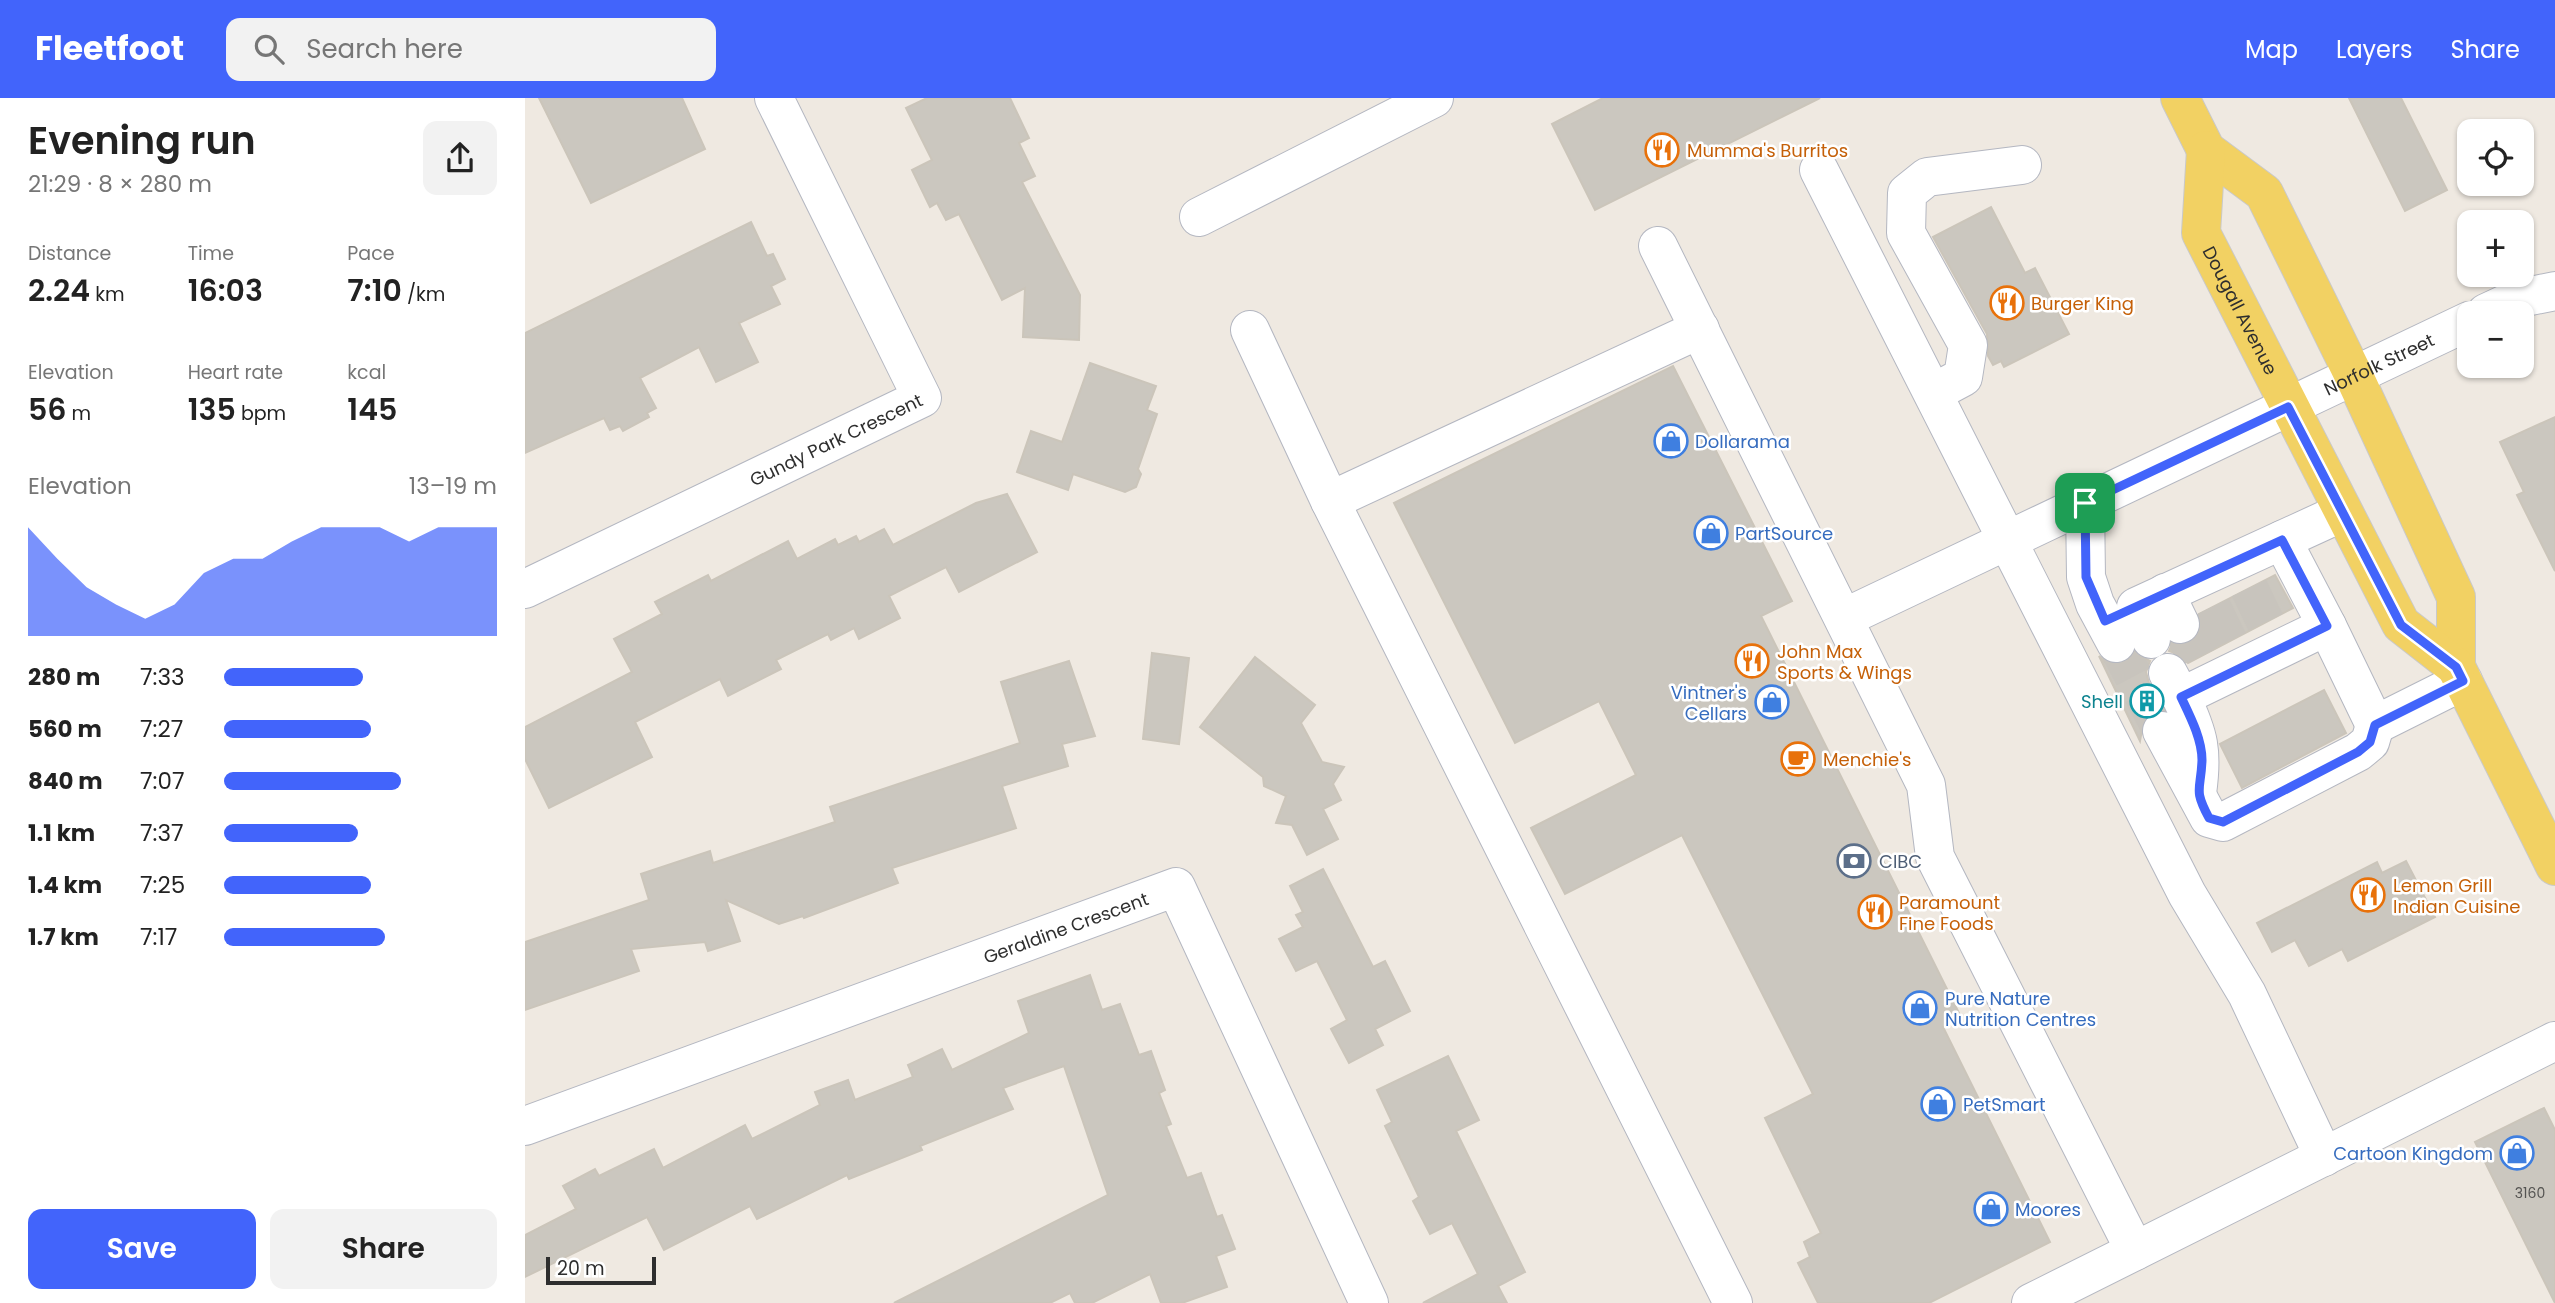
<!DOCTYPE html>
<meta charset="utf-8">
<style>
:root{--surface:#fff;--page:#f2f2f2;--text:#222;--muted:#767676;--accent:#4264fb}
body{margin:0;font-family:Poppins,sans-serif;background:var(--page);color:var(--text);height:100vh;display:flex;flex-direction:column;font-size:26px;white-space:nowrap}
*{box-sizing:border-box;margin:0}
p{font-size:23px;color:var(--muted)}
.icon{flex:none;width:38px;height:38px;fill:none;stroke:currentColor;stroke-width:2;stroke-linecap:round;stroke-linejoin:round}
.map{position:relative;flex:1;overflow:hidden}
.panel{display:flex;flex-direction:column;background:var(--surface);width:525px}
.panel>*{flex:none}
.controls{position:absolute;left:1932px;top:21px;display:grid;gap:14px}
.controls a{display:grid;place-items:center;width:77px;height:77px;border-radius:14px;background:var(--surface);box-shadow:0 2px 5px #0004;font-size:35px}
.scale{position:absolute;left:21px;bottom:18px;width:110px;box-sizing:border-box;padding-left:7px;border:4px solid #2e2e2e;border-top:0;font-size:19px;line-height:24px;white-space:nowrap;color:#2e2e2e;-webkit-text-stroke:5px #fff;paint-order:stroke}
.pin{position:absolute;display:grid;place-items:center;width:60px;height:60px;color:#fff;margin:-30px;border-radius:14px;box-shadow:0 4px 10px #0006}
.round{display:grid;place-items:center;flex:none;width:74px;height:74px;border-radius:14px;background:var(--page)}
.overview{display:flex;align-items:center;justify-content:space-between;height:119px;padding:0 28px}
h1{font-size:38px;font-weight:600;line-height:52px}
.metrics{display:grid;grid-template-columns:repeat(3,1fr);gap:10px;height:119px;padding:7px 28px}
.metrics div{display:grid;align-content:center}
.metrics b{font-size:30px;font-weight:600}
.metrics small{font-size:19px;font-weight:400}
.metrics p{font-size:19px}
.chart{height:196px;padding:14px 28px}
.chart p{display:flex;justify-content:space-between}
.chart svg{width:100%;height:126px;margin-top:7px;fill:var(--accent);opacity:.7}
.action{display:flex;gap:14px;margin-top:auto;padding:14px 28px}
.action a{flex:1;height:80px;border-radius:14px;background:var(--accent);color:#fff;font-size:28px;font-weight:600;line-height:80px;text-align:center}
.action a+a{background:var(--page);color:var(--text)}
ul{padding:0 28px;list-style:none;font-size:23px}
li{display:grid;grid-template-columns:112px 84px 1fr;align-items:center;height:52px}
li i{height:18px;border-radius:9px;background:var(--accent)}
header{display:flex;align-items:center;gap:42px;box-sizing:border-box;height:98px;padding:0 35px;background:var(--accent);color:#fff}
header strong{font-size:33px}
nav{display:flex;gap:38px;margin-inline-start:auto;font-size:24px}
.search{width:490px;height:63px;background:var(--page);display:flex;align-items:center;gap:18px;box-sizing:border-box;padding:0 24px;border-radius:14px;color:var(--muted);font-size:26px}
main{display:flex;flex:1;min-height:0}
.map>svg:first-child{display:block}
.building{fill:#cbc7bf;stroke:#cbc5ba;stroke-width:2}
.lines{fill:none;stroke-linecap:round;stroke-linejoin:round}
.minor-tunnel{stroke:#c8c4bd;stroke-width:38;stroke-dasharray:38 19;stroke-linecap:butt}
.minor-casing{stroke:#b4b7c1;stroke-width:40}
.major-casing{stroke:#c9c9c9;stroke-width:40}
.minor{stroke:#fff;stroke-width:38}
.major{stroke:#f2d163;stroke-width:38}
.route-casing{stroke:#fff;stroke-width:14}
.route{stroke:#4264fb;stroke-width:9}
.labels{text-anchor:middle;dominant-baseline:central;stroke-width:5;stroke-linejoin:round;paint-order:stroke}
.number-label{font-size:14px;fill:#555452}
.food-label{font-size:18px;fill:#c56008;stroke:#fff;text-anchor:start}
.street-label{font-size:18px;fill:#2e2e2e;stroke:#fff}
.shop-label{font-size:18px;fill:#366cbe;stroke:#fff;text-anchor:start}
.culture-label{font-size:18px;fill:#0d838f;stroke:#fff;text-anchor:end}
.service-label{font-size:18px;fill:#4e5e75;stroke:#fff;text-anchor:start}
</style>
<header>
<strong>Fleetfoot</strong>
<div class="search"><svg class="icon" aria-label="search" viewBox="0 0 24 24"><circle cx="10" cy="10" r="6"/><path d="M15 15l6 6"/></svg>Search here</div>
<nav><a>Map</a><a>Layers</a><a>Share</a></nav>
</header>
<main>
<section class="panel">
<div class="overview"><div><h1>Evening run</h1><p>21:29 · 8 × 280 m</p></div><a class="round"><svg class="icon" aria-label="share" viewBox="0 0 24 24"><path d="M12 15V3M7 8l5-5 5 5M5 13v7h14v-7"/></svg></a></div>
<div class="metrics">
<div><p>Distance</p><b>2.24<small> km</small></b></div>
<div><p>Time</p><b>16:03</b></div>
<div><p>Pace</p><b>7:10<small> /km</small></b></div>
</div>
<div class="metrics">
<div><p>Elevation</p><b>56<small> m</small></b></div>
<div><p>Heart rate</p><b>135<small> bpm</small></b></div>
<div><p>kcal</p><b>145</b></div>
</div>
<div class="chart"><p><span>Elevation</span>13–19 m</p>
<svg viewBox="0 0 160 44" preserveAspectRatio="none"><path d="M0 44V6L10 17L20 27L30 33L40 38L50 33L60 22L70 17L80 17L90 11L100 6L110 6L120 6L130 11L140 6L150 6L160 6V44z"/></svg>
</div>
<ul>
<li><b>280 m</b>7:33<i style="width:51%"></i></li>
<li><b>560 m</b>7:27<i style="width:54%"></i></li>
<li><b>840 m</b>7:07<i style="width:65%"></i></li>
<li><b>1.1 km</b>7:37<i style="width:49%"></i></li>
<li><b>1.4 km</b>7:25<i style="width:54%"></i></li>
<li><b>1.7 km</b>7:17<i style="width:59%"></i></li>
</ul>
<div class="action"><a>Save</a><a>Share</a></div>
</section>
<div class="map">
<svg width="2030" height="1205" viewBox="0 0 2030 1205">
<rect width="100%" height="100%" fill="#efe9e1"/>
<g class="building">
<polygon points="14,0 157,0 180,51 66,105"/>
<polygon points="402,0 485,0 504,40 494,45 510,78 497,84 555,197 554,242 498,239 500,190 477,202 434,116 421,122 412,105 405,109 387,72 407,62 381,10"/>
<polygon points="1078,0 1295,0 1070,112 1027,26"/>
<polygon points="1824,0 1876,0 1922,92 1880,113"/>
<polygon points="1466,109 1500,175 1510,170 1544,236 1479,269 1476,263 1468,267 1463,258 1462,236 1408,139"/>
<polygon points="226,124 242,158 248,156 260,181 246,188 255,206 214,225 233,264 191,284 174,249 115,280 131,310 122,315 124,319 98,333 95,328 85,332 79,320 0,355 0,235"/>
<polygon points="565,265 631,288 622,312 632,316 613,371 616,376 611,389 600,394 548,376 543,392 492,374 506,333 537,344"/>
<polygon points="1148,268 1267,503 1236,518 1436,919 1418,929 1525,1144 1404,1205 1293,1205 1273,1165 1285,1159 1279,1144 1296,1135 1240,1020 1288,996 1157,737 1040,796 1006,730 1111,677 1074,603 990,645 869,405"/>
<polygon points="2030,319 2030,473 1992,397 1999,394 1975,344"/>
<polygon points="482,396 512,454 434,494 421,469 364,498 375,520 334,541 329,530 306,542 303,536 251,562 256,571 203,598 195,581 110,624 127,659 24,710 0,661 0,629 107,574 89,541 137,516 130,504 183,477 186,483 263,443 272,461 310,441 313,447 331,438 334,444 359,431 368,447 451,405"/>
<polygon points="1750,477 1768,510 1663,565 1655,557 1644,553 1647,546 1664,546 1673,539 1677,527 1674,516"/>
<polygon points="627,555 664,560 654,646 618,641"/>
<polygon points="1610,555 1625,563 1621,574 1624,585 1638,611 1627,614 1619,621 1615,643 1574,558 1580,564 1591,567 1602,564"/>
<polygon points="730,559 790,607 776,625 797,664 819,669 808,686 816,702 798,711 813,741 782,757 767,727 751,725 761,698 739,688 738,679 675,629"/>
<polygon points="544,563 570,638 537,646 543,668 477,688 491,730 367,770 373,785 279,820 278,818 254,826 201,802 215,843 183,853 180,844 106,851 114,873 0,912 0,844 124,802 116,776 185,753 188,765 310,724 305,709 495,645 476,584"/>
<polygon points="1799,592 1821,635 1717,690 1695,646"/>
<polygon points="1881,763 1910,819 1823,863 1817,851 1784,868 1770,842 1747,854 1732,825 1852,764 1857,775"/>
<polygon points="798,771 848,869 860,863 885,913 850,931 858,947 824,965 806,931 822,922 792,863 771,873 754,841 778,829 771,817 778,814 765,788"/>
<polygon points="565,877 577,912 595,906 614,957 626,953 640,992 634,995 646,1026 641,1028 662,1080 676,1075 692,1119 697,1117 710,1151 691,1158 702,1189 657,1205 636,1205 625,1176 567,1205 550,1205 545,1195 525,1205 369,1205 583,1097 539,968 478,990 488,1011 395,1048 397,1052 324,1081 322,1077 232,1121 225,1108 139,1152 122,1119 0,1179 0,1137 51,1111 38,1088 70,1071 74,1078 129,1051 138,1070 220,1027 227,1041 295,1007 290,994 323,982 330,1002 388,979 383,967 417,951 427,972 504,935 493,903"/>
<polygon points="923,958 954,1022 931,1033 1000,1174 973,1188 982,1205 898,1205 953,1176 927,1125 905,1136 888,1103 894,1099 860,1028 867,1024 852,992"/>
<polygon points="2019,1010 2030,1032 2030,1205 1950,1044"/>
</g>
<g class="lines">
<g class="minor-tunnel">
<polyline points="1724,490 1741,525"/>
<polyline points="1687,509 1704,544"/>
<polyline points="1655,526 1672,561"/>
<polyline points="1591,545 1637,633"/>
</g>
<defs>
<g id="minor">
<polyline points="1294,72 1662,796 1722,896 1799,1059"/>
<polyline points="674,119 909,0"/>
<polyline points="1133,148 1401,687 1410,759 1610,1153"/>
<polyline points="1961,215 1991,201 2030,193"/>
<polyline points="1175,231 805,403 1208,1205"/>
<polyline points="725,232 805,403"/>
<polyline points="1408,295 1438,279 1443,247 1381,135 1382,95 1402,79 1497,67"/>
<polyline points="1560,405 1561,479 1570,506 1591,545"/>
<path id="s1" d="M0 491 397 300 249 0"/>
<polyline points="1640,495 1655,526"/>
<path id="s2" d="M1319 520 1944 223"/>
<polyline points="1802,528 1850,627 1938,583"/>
<polyline points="1626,541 1611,509 1818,414"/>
<polyline points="1643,575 1656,599 1802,528 1757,442"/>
<path d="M1656 599C1674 637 1678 653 1672 695"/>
<polyline points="1637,633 1684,720 1698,724 1833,654 1845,644 1850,627"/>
<path id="s3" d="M0 1028 651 789 844 1205"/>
<polyline points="1506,1205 2030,943"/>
</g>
<g id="major">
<polyline points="1655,0 1681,52 1739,95 1829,278 1931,499 1931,569 2030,768"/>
<path id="s4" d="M1681 52 1676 135 1876 526 1931 569"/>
</g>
</defs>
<use href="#minor" class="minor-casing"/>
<use href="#major" class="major-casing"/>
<use href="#minor" class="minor"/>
<use href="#major" class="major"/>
</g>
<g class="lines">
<defs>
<path id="route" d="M1763 309 1876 527 1931 569 1938 583 1850 627 1845 644 1833 654 1698 724 1684 720C1668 690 1676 693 1677 662 1677 641 1665 618 1656 599L1802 528 1757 442 1580 523 1561 479 1560 405Z"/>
</defs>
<use href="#route" class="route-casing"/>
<use href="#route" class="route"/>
</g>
<defs>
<symbol id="restaurant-ring" viewBox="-11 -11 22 22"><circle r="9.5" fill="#fff" stroke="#e8710a" stroke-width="1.5"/><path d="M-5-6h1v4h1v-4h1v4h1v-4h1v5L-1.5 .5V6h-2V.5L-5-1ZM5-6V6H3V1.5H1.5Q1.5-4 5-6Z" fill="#e8710a"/></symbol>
<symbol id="shop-ring" viewBox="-11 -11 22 22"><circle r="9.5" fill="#fff" stroke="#3f7fe0" stroke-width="1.5"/><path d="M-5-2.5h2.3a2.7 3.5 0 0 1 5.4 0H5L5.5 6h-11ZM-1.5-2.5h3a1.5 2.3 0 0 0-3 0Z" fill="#3f7fe0"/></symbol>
<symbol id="building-ring" viewBox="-11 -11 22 22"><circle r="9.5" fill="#fff" stroke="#0f9aa8" stroke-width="1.5"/><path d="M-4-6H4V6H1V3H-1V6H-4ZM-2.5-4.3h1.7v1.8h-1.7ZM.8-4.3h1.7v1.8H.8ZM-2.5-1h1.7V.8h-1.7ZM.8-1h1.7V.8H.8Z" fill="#0f9aa8"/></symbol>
<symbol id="cafe-ring" viewBox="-11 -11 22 22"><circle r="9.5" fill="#fff" stroke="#e8710a" stroke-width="1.5"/><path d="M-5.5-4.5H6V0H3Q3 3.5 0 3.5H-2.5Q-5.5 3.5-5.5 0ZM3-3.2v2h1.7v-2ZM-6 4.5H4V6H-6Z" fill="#e8710a"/></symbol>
<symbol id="bank-ring" viewBox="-11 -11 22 22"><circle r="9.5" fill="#fff" stroke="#5c6f8a" stroke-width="1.5"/><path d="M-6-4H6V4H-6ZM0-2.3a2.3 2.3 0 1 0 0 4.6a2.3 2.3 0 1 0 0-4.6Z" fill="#5c6f8a"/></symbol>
</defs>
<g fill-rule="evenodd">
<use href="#restaurant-ring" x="1118" y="33" width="38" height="38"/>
<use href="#restaurant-ring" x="1463" y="186" width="38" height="38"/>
<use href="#shop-ring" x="1127" y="324" width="38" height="38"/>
<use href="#shop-ring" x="1167" y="416" width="38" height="38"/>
<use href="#restaurant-ring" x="1208" y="544" width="38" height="38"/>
<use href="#building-ring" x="1603" y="584" width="38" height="38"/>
<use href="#shop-ring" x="1228" y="585" width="38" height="38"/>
<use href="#cafe-ring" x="1254" y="642" width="38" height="38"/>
<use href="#bank-ring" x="1310" y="744" width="38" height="38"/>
<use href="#restaurant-ring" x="1824" y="778" width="38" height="38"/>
<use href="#restaurant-ring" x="1331" y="795" width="38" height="38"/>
<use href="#shop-ring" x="1376" y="891" width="38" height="38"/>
<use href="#shop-ring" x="1394" y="987" width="38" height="38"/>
<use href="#shop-ring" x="1973" y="1036" width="38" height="38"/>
<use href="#shop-ring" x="1447" y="1092" width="38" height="38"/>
</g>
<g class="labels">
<g class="number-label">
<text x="2005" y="1095">3160</text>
</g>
<g class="food-label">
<text x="1162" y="52">Mumma's Burritos</text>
<text x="1506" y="205">Burger King</text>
<text x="1252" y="553">John Max<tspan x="1252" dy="21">Sports &amp; Wings</tspan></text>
<text x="1298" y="661">Menchie's</text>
<text x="1868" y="787">Lemon Grill<tspan x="1868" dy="21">Indian Cuisine</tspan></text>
<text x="1374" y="804">Paramount<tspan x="1374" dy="21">Fine Foods</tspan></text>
</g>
<g class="street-label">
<text stroke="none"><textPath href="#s4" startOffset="170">Dougall Avenue</textPath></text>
<text stroke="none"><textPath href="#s2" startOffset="592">Norfolk Street</textPath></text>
<text stroke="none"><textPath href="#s1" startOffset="345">Gundy Park Crescent</textPath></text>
<text stroke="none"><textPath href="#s3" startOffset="576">Geraldine Crescent</textPath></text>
</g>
<g class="shop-label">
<text x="1170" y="343">Dollarama</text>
<text x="1210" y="435">PartSource</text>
<text x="1222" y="594" text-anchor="end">Vintner's<tspan x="1222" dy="21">Cellars</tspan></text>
<text x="1420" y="900">Pure Nature<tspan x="1420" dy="21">Nutrition Centres</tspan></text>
<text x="1438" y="1006">PetSmart</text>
<text x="1968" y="1055" text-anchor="end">Cartoon Kingdom</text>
<text x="1490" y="1111">Moores</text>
</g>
<g class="culture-label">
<text x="1598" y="603">Shell</text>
</g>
<g class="service-label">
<text x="1354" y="763">CIBC</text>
</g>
</g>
</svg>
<div class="controls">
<a><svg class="icon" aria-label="locate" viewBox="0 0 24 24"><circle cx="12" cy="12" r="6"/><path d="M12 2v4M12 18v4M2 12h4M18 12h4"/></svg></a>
<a>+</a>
<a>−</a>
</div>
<div class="scale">20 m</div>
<div class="pin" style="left:1560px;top:405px;background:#1e9e55"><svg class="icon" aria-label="arrive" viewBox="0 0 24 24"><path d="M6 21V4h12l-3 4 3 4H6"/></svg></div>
</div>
</main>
